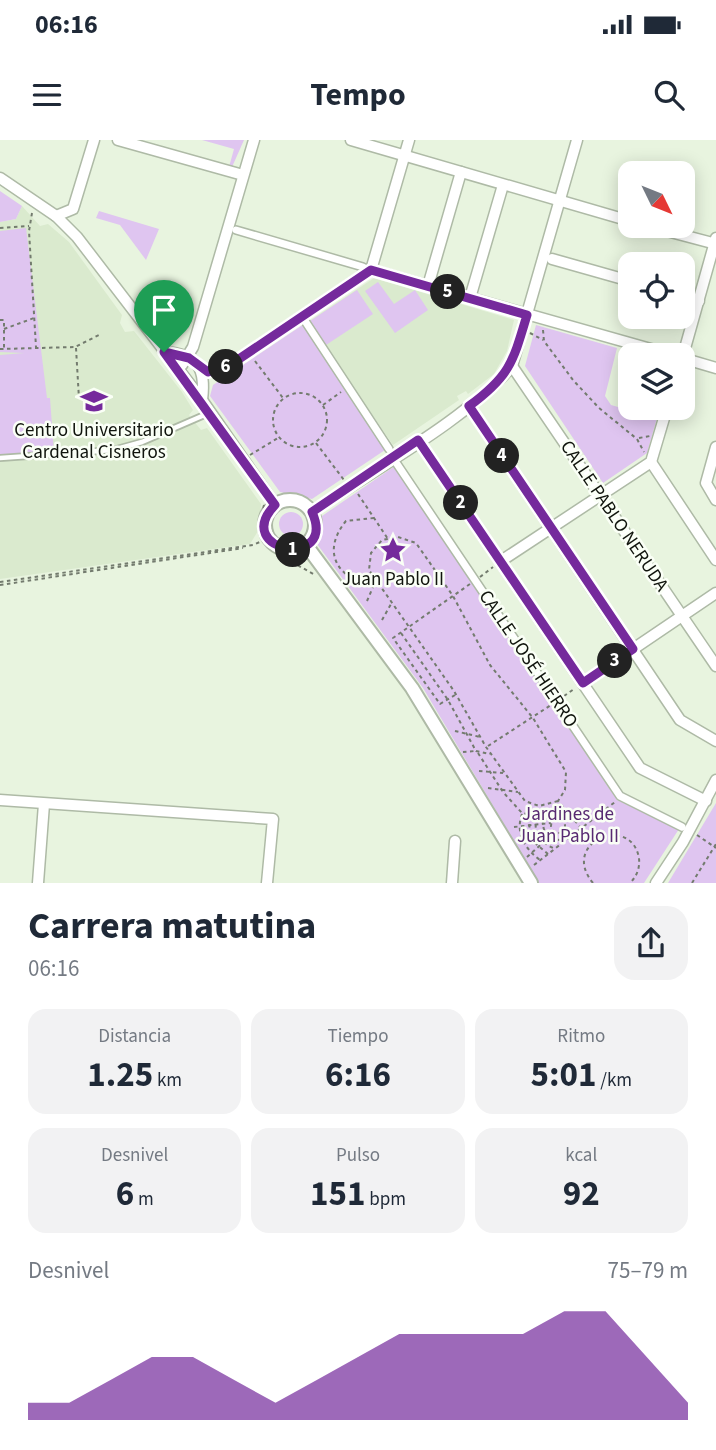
<!DOCTYPE html>
<html lang="es">
<meta charset="utf-8">
<style>
:root{--surface:#fff;--page:#f2f2f3;--text:#1f2937;--muted:#747a83;--accent:#752a9c}
body{margin:0;font-family:"Source Sans 3",sans-serif;background:var(--page);color:var(--text);height:100vh;display:flex;flex-direction:column;font-size:26px;white-space:nowrap}
*{box-sizing:border-box;margin:0}
p{font-size:23px;color:var(--muted)}
.icon{flex:none;width:38px;height:38px;fill:none;stroke:currentColor;stroke-width:2;stroke-linecap:round;stroke-linejoin:round}
.map{position:relative;height:743px;overflow:hidden}
.details{display:flex;flex-direction:column;background:var(--surface);flex:1}
.details>*{flex:none}
.needle{width:46px;rotate:133deg}
.controls{position:absolute;left:618px;top:21px;display:grid;gap:14px}
.controls a{display:grid;place-items:center;width:77px;height:77px;border-radius:14px;background:var(--surface);box-shadow:0 4px 18px #0003;font-size:35px}
.pin{position:absolute;display:grid;place-items:center;width:60px;height:60px;color:#fff;margin:-72px -30px;border-radius:50% 50% 50% 0;rotate:-45deg;box-shadow:0 0 7px #0007}
.pin .icon{rotate:45deg}
.km{position:absolute;width:35px;height:35px;margin:-18px;border-radius:50%;background:#222;color:#fff;font-size:19px;line-height:35px;text-align:center}
.round{display:grid;place-items:center;flex:none;width:74px;height:74px;border-radius:21px;background:var(--page)}
.headline{display:flex;align-items:center;justify-content:space-between;height:119px;padding:0 28px}
h1{font-size:38px;font-weight:700;line-height:52px}
.figures{display:grid;grid-template-columns:repeat(3,1fr);gap:10px;height:119px;padding:7px 28px}
.figures div{display:grid;align-content:center;border-radius:18px;background:var(--page);text-align:center}
.figures b{font-size:35px;font-weight:700}
.figures small{font-size:19px;font-weight:400}
.figures p{font-size:19px}
.chart{height:196px;padding:14px 28px}
.chart p{display:flex;justify-content:space-between}
.chart svg{width:100%;height:126px;margin-top:7px;fill:var(--accent);opacity:.7}
.status{display:flex;justify-content:space-between;align-items:center;height:49px;padding:0 35px;background:var(--surface);direction:ltr}
.status svg{height:19px;fill:currentColor}
header{display:flex;justify-content:space-between;align-items:center;height:91px;padding:0 28px;background:var(--surface);font-size:32px;font-weight:700}
.map>svg:first-child{display:block}
.built{fill:#daeace}
.green{fill:#dfc5f0}
.lines{fill:none;stroke-linecap:round;stroke-linejoin:round}
.service-casing{stroke:#aebaa6;stroke-width:8}
.pedestrian-casing{stroke:#aebaa6;stroke-width:10}
.minor-casing{stroke:#aebaa6;stroke-width:13}
.tertiary-casing{stroke:#aebaa6;stroke-width:16}
.path{stroke:#737b6e;stroke-width:2;stroke-dasharray:3.5 3.5;stroke-linecap:butt}
.service{stroke:#fff;stroke-width:4.5}
.pedestrian{stroke:#fff;stroke-width:7}
.minor{stroke:#fff;stroke-width:10}
.tertiary{stroke:#fff;stroke-width:12}
.route-casing{stroke:#fff;stroke-width:14}
.route{stroke:#752a9c;stroke-width:9}
.labels{text-anchor:middle;dominant-baseline:central;stroke-width:5;stroke-linejoin:round;paint-order:stroke}
.poi-label{font-size:19px;fill:#10140d;stroke:#fafff6}
.street-label{font-size:19px;fill:#10140d;stroke:#fafff6}
.park-label{font-size:19px;fill:#572971;stroke:#fafff6}
</style>
<div class="status"><b>06:16</b><svg viewBox="0 0 49 12"><path d="M0 12V9h3v3zM5 12V6h3v6zM10 12V3h3v9zM15 12V0h3v12zM26 1h20v11H26zM47 4h2v5h-2z"/></svg></div>
<header><svg class="icon" aria-label="menu" viewBox="0 0 24 24"><path d="M4 6h16M4 12h16M4 18h16"/></svg>Tempo<svg class="icon" aria-label="search" viewBox="0 0 24 24"><circle cx="10" cy="10" r="6"/><path d="M15 15l6 6"/></svg></header>
<div class="map">
<svg width="716" height="743" viewBox="0 0 716 743">
<rect width="100%" height="100%" fill="#e8f4df"/>
<g class="built">
<polygon points="22,66 40,86 48,84 69,102 122,175 120,183 125,192 134,191 182,252 193,270 189,275 201,290 207,288 261,364 258,391 250,404 0,439 0,82 16,79"/>
<polygon points="374,138 514,180 507,211 494,234 468,254 466,251 457,256 459,260 393,305 308,182"/>
</g>
<g class="green">
<polygon points="202,0 244,0 232,27 229,27 234,9"/>
<polygon points="0,51 22,66 16,79 0,82"/>
<polygon points="99,71 159,89 146,120 120,85 96,78"/>
<polygon points="26,88 47,258 50,258 54,313 0,320 0,215 24,213 0,212 0,91"/>
<polygon points="378,142 394,164 415,150 428,170 395,193 365,151"/>
<polygon points="357,150 373,174 326,205 310,181"/>
<polygon points="304,184 388,308 312,359 280,352 210,256 213,245"/>
<polygon points="536,185 617,208 605,256 611,265 657,278 647,313 603,343 525,226"/>
<polygon points="395,326 617,660 679,689 644,743 539,743 423,548 317,404 322,392 322,376"/>
<circle cx="291" cy="384" r="12"/>
<polygon points="716,663 716,743 668,743"/>
</g>
<g class="lines">
<defs>
<polyline id="service" points="0,318 113,310 142,302 209,273"/>
<g id="pedestrian">
<polyline points="236,90 363,127"/>
<polyline points="305,181 389,309"/>
<polyline points="397,324 620,656 682,687"/>
</g>
<g id="minor">
<polyline points="118,0 243,35"/>
<polyline points="351,0 630,81"/>
<polyline points="0,38 56,76 77,97 202,260 275,365"/>
<polyline points="56,76 73,69 94,0"/>
<polyline points="648,86 716,104"/>
<polyline points="552,119 630,141"/>
<polyline points="371,130 672,215"/>
<polyline points="428,146 461,32"/>
<polyline points="682,156 699,161"/>
<polyline points="470,158 503,45"/>
<path d="M164 212C199 214 206 229 202 260"/>
<polyline points="682,218 716,228"/>
<polyline points="682,219 716,98"/>
<polyline points="182,225 193,207 254,0"/>
<polyline points="200,226 208,232 230,225 371,130 409,0"/>
<polyline points="512,226 716,526"/>
<polyline points="469,266 680,580 716,601"/>
<polyline points="418,300 640,628 706,661"/>
<polyline points="716,307 706,343 716,360"/>
<polyline points="651,322 716,420"/>
<path d="M312 372C374 329 464 282 512 226L577 0"/>
<polyline points="501,421 651,322 667,268"/>
<polyline points="583,543 716,453"/>
<polyline points="0,660 273,679 267,743"/>
<polyline points="38,743 44,664"/>
<polyline points="452,743 455,701"/>
<polyline points="656,743 683,702 716,640"/>
</g>
<g id="tertiary">
<circle cx="290" cy="385" r="25"/>
<polyline points="306,405 412,548 531,743"/>
</g>
</defs>
<use href="#service" class="service-casing"/>
<use href="#pedestrian" class="pedestrian-casing"/>
<use href="#minor" class="minor-casing"/>
<use href="#tertiary" class="tertiary-casing"/>
<g class="path">
<polyline points="32,73 29,91 36,207"/>
<polyline points="0,88 29,86"/>
<polyline points="0,180 4,180 4,208"/>
<polyline points="4,189 34,178"/>
<polyline points="543,190 544,201 573,240 599,268 637,299 644,312"/>
<polyline points="530,193 543,200"/>
<polyline points="76,208 79,259"/>
<polyline points="0,209 75,207 99,195"/>
<polyline points="255,221 283,258"/>
<circle cx="300" cy="280" r="27"/>
<polyline points="323,265 341,252"/>
<polyline points="639,298 650,296"/>
<polyline points="316,303 344,340"/>
<polyline points="250,315 278,298"/>
<polyline points="358,354 388,399"/>
<path d="M264 365C259 389 264 405 289 414L292 422 315 435"/>
<path d="M374 378 346 381C319 414 340 442 378 446"/>
<polyline points="480,437 493,427"/>
<polyline points="0,442 253,405 269,398"/>
<polyline points="0,445 243,408"/>
<polyline points="367,461 373,447"/>
<polyline points="382,480 391,464"/>
<polyline points="401,493 448,560 476,611 490,614"/>
<polyline points="455,555 440,564 393,498 470,444"/>
<polyline points="564,556 574,549"/>
<polyline points="455,591 480,597"/>
<polyline points="488,606 551,565"/>
<polyline points="463,612 475,611"/>
<polyline points="478,613 503,652 522,673 555,679"/>
<polyline points="479,631 503,633"/>
<polyline points="488,648 518,652"/>
<polyline points="558,661 539,666 525,661 486,607 454,551 369,430 371,413 382,400 398,397 416,403 453,456 490,525 533,578 566,632 565,650 558,661 593,702"/>
<path d="M522 674C515 693 525 709 540 720"/>
<polyline points="529,677 530,699 548,714"/>
<path d="M536 677C534 694 539 701 553 708"/>
<circle cx="558" cy="686" r="7"/>
<path d="M543 680C542 695 551 701 565 700"/>
<polyline points="514,687 551,683"/>
<polyline points="697,695 716,708"/>
<polyline points="527,717 555,692"/>
<polyline points="534,725 615,662"/>
<path d="M593 743C559 702 631 673 639 718 640 728 637 736 630 743"/>
<polyline points="692,743 716,704"/>
</g>
<use href="#service" class="service"/>
<use href="#pedestrian" class="pedestrian"/>
<use href="#minor" class="minor"/>
<use href="#tertiary" class="tertiary"/>
</g>
<g class="lines">
<defs>
<path id="route" d="M371 130 527 175C513 222 510 236 469 266L633 509 583 543 418 300 312 372C338 430 230 412 275 365L164 212 189 218 208 232 230 225Z"/>
</defs>
<use href="#route" class="route-casing"/>
<use href="#route" class="route"/>
</g>
<defs>
<symbol id="school-bare" viewBox="-9 -9 18 18"><path d="M0-5L7-2L0 1L-7-2ZM-4 1L0 2.5L4 1V4Q0 6-4 4Z" fill="#752a9c" stroke="#fafff6" stroke-width="2.5" paint-order="stroke"/></symbol>
<symbol id="sight-bare" viewBox="-9 -9 18 18"><path d="M0-6L1.8-2.2L6-1.7L2.9 1.2L3.7 5.4L0 3.3L-3.7 5.4L-2.9 1.2L-6-1.7L-1.8-2.2Z" fill="#752a9c" stroke="#fafff6" stroke-width="2.5" paint-order="stroke"/></symbol>
</defs>
<g fill-rule="evenodd">
<use href="#school-bare" x="75" y="242" width="38" height="38"/>
<use href="#sight-bare" x="374" y="391" width="38" height="38"/>
</g>
<g class="labels">
<g class="poi-label">
<text x="94" y="290">Centro Universitario<tspan x="94" dy="22">Cardenal Cisneros</tspan></text>
<text x="393" y="439">Juan Pablo II</text>
</g>
<g class="street-label">
<text transform="translate(614 376) rotate(56)">CALLE PABLO NERUDA</text>
<text transform="translate(528 519) rotate(56)">CALLE JOSÉ HIERRO</text>
</g>
<g class="park-label">
<text x="568" y="674">Jardines de<tspan x="568" dy="22">Juan Pablo II</tspan></text>
</g>
</g>
</svg>
<div class="controls">
<a><svg class="needle" viewBox="-14 -14 28 28"><path d="M0-13l5 13h-10z" fill="#e53935"/><path d="M0 13l5-13h-10z" fill="#747a83"/></svg></a>
<a><svg class="icon" aria-label="locate" viewBox="0 0 24 24"><circle cx="12" cy="12" r="6"/><path d="M12 2v4M12 18v4M2 12h4M18 12h4"/></svg></a>
<a><svg class="icon" aria-label="layers" viewBox="0 0 24 24"><path d="M12 4l9 5-9 5-9-5zM3 14l9 5 9-5"/></svg></a>
</div>
<div class="pin" style="left:164px;top:212px;background:#1e9e55"><svg class="icon" aria-label="arrive" viewBox="0 0 24 24"><path d="M6 21V4h12l-3 4 3 4H6"/></svg></div>
<b class="km" style="left:293px;top:410px">1</b>
<b class="km" style="left:461px;top:363px">2</b>
<b class="km" style="left:615px;top:521px">3</b>
<b class="km" style="left:502px;top:316px">4</b>
<b class="km" style="left:448px;top:152px">5</b>
<b class="km" style="left:226px;top:227px">6</b>
</div>
<section class="details">
<div class="headline"><div><h1>Carrera matutina</h1><p>06:16</p></div><a class="round"><svg class="icon" aria-label="share" viewBox="0 0 24 24"><path d="M12 15V3M7 8l5-5 5 5M5 13v7h14v-7"/></svg></a></div>
<div class="figures">
<div><p>Distancia</p><b>1.25<small> km</small></b></div>
<div><p>Tiempo</p><b>6:16</b></div>
<div><p>Ritmo</p><b>5:01<small> /km</small></b></div>
</div>
<div class="figures">
<div><p>Desnivel</p><b>6<small> m</small></b></div>
<div><p>Pulso</p><b>151<small> bpm</small></b></div>
<div><p>kcal</p><b>92</b></div>
</div>
<div class="chart"><p><span>Desnivel</span>75–79 m</p>
<svg viewBox="0 0 160 44" preserveAspectRatio="none"><path d="M0 44V38L10 38L20 30L30 22L40 22L50 30L60 38L70 30L80 22L90 14L100 14L110 14L120 14L130 6L140 6L150 22L160 38V44z"/></svg>
</div>
</section>
